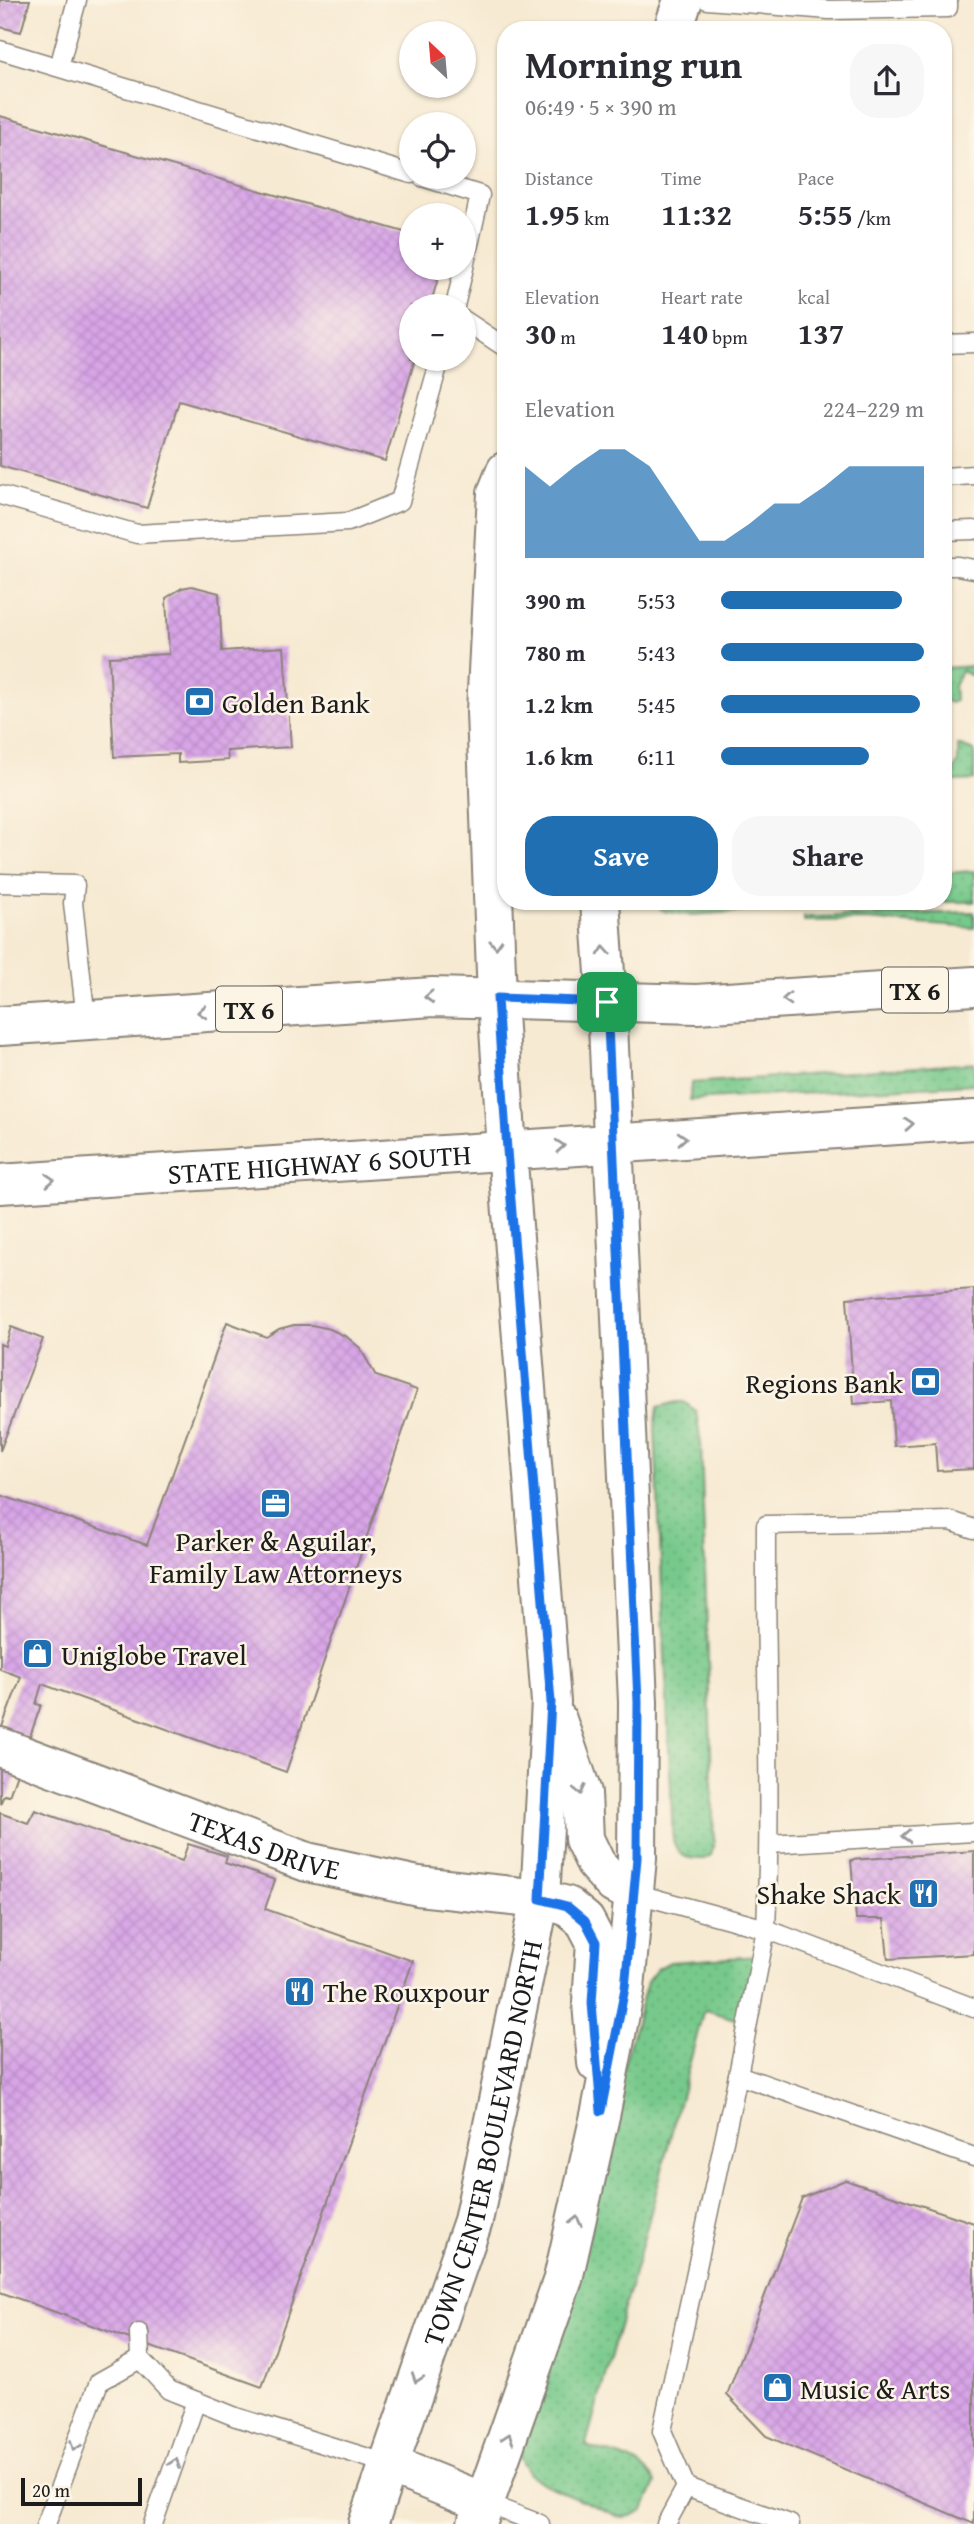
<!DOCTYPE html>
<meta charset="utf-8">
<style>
:root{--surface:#fff;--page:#f7f7f7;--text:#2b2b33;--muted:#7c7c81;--accent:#1f6fb2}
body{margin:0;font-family:"Gentium Book Plus",serif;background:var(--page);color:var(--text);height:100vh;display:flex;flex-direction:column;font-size:26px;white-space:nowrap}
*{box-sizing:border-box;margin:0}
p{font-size:23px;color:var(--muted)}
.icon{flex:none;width:38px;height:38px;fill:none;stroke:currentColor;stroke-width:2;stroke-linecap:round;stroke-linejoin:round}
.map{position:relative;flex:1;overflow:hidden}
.side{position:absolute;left:497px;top:21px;width:455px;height:889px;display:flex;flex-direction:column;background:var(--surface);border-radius:28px;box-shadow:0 2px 5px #0004}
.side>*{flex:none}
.needle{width:46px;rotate:334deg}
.fabs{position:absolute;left:399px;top:21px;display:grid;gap:14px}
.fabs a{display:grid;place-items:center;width:77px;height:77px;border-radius:50%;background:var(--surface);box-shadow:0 2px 5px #0004;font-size:35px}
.scale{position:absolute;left:21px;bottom:18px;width:121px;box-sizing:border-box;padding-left:7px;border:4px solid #1c1c1c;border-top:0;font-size:19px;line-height:24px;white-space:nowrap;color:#1c1c1c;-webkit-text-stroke:5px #fcf5e5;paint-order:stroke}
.pin{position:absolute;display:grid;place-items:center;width:60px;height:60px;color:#fff;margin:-30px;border-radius:14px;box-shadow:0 4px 10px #0006}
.round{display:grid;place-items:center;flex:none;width:74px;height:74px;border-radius:28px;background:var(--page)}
.summary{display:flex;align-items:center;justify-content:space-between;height:119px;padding:0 28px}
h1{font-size:38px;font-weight:800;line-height:52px}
.stats{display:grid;grid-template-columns:repeat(3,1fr);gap:10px;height:119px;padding:7px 28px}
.stats div{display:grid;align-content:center}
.stats b{font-size:30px;font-weight:800}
.stats small{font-size:19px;font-weight:400}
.stats p{font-size:19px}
.chart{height:196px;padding:14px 28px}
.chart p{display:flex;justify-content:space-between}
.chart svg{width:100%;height:126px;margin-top:7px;fill:var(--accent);opacity:.7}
.button{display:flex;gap:14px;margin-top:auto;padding:14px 28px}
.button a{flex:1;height:80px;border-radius:28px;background:var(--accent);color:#fff;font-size:28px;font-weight:800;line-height:80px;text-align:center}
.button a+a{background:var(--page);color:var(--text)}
ul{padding:0 28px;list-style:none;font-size:23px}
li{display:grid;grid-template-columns:112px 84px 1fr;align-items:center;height:52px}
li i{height:18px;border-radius:9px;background:var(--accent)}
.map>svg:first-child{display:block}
.grass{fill:url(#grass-dots);stroke:#4a7254;stroke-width:2}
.building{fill:url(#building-cross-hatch)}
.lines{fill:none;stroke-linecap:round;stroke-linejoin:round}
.service-casing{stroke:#8a8378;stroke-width:21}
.tertiary-casing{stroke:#8a8378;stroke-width:42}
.primary-casing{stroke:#8a8378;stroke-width:42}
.service{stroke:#fff;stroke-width:18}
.tertiary{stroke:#fff;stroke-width:38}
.primary{stroke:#fff;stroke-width:38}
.oneway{stroke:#999}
.route-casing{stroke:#fff;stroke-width:14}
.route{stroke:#1a73e8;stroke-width:9}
.labels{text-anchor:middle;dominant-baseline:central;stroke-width:5;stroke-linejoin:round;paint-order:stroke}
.shield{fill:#fcf5e5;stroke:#5f5d58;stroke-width:2}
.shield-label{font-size:26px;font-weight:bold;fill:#1c1c1c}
.poi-label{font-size:28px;fill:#1c1c1c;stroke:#fcf5e5;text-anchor:start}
.street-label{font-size:28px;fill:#1c1c1c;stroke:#fcf5e5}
</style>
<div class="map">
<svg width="974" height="2524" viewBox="0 0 974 2524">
<defs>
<pattern id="grass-dots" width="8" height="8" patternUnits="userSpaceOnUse" patternTransform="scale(1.75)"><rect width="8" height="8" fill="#77c98b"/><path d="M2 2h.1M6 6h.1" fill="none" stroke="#66ac77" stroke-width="1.8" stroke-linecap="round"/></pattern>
<pattern id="building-cross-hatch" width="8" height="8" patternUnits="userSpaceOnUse" patternTransform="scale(1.75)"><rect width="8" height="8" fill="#d8a5e7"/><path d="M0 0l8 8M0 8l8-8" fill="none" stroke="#b98dc6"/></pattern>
</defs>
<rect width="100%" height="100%" fill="#fcf5e5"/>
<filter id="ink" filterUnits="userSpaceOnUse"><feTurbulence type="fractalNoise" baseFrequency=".0143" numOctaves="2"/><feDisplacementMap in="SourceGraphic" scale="14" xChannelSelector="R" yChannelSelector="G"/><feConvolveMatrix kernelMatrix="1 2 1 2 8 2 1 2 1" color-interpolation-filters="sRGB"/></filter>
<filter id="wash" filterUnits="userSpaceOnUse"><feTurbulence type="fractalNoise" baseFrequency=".00686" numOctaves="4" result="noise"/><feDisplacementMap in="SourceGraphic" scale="28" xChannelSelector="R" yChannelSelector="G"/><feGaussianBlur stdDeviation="1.57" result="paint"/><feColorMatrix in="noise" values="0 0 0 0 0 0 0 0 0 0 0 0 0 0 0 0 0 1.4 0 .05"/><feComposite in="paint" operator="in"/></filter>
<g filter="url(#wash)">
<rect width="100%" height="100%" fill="#f7ead3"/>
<g class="grass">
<polygon points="974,666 974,677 961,671 954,686 955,701 951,703 943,700 943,668"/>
<polygon points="958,745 974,751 974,780 943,782 943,772 951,776 958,762"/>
<polygon points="974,871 974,902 881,902 690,915 664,911 650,901 943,901 943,873"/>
<polygon points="974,912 974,928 864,920 804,921 804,917"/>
<polygon points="974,1063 974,1084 690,1100 691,1083"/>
<path d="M677 1402H684L696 1411 701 1443 714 1844 711 1855 704 1859C686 1859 678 1857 673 1840L655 1428 658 1407Z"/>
<path d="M758 1956 747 2023 706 2010 703 2012 647 2227 586 2444 590 2448C613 2454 645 2460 656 2483L644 2510 631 2516 620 2517 542 2483 529 2474 516 2453 647 1982 657 1969 670 1962Z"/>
</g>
<g id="blocks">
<g class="building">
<polygon points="0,0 30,0 21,32 0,27"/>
<polygon points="0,116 411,234 411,268 441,268 430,306 411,306 411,359 415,359 385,461 179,401 147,508 0,466"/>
<polygon points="192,586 219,593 222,651 284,647 291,747 227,751 228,760 178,763 178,754 114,757 109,657 169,654 166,598 182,588"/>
<polygon points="974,1289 974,1469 937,1471 935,1443 894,1446 891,1401 854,1404 847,1298"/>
<polygon points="227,1322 266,1337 279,1329 294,1325 312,1325 330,1329 347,1337 360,1348 376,1376 417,1390 286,1772 42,1684 36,1704 41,1705 9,1796 4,1795 0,1804 0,1732 21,1677 0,1669 0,1495 147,1545"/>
<polygon points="11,1327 43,1339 0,1451 0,1344 5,1346"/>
<polygon points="35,1810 182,1861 188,1844 227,1856 225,1863 275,1880 265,1909 413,1961 262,2387 0,2292 0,1813 28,1823"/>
<polygon points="974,1851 974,1954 888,1959 884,1919 856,1919 851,1860"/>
<polygon points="845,2180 974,2223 974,2524 766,2436 727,2395 802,2198"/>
</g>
</g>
</g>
<g filter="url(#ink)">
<use href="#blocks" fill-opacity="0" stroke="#8a8378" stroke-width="2"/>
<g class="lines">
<defs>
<g id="service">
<polyline points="707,0 829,10 948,8 948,0"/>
<polyline points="0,50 411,174"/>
<polyline points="59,67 77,0"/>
<polyline points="422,177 480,195 464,267"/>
<polyline points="455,306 464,268"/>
<polyline points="464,320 506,348"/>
<polyline points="943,344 974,343"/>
<polyline points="943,477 974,475"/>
<polyline points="0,495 137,534 348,522 400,501 440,359"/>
<polyline points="943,531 974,530"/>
<polyline points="943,566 958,566 974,569"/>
<polyline points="0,883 75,885 73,903 86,1020"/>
<path d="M974 1529 951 1521 766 1525C765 1659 772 1794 766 1929L974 2008"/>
<polyline points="769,1844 974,1832"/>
<polyline points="634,1893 766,1929 738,2075 662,2431 686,2487 790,2524"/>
<polyline points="738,2075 974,2157"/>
<polyline points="139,2333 140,2359 169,2390 236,2417 388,2464"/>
<polyline points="485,2503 540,2524"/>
<polyline points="46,2524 99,2382 140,2359"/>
<polyline points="153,2524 196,2401"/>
<polyline points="666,2524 686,2487"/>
</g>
<g id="tertiary">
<polyline points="673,30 683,0"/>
<polyline points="557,1720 582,1793 584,1839 596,1864 614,1884 634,1893"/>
<path id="s1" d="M0 1747 307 1862 418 1886 540 1899 567 1906 585 1921 596 1942 592 2003 597 2063"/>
<polyline points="388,2464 485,2503"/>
<path id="s2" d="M368 2524 473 2221 540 1899 551 1702 507 1150 497 998 486 712 497 493 506 471"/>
<polyline points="477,2524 563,2279 601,2111 625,1988 637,1858 638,1702 607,1002 600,901"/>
</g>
<g id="primary">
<polyline points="0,1026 433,997 697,1004 974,986"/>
<path id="s3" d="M0 1184 974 1120"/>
</g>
</defs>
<use href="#service" class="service-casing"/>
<use href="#tertiary" class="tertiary-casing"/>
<use href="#primary" class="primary-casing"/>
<use href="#service" class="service"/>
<use href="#tertiary" class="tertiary"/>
<use href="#primary" class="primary"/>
</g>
<defs><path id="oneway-chevron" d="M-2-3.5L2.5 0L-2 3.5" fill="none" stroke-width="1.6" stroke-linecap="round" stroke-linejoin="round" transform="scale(1.75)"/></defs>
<g class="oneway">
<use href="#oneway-chevron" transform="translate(496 944) rotate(88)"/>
<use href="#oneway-chevron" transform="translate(604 951) rotate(-94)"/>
<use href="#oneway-chevron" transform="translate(429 997) rotate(177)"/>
<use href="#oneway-chevron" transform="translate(787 999) rotate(176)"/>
<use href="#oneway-chevron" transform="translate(202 1012) rotate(176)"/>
<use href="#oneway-chevron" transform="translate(909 1124) rotate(-4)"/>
<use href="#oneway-chevron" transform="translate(682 1138) rotate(-4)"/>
<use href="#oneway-chevron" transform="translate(560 1146) rotate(-4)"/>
<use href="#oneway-chevron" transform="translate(50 1180) rotate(-4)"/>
<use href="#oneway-chevron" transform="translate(580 1790) rotate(77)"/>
<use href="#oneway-chevron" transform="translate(906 1836) rotate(177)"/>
<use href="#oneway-chevron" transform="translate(576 2221) rotate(-77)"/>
<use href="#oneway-chevron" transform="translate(417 2378) rotate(109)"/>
<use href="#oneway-chevron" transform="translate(508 2438) rotate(-71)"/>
<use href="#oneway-chevron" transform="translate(75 2446) rotate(111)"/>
<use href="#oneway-chevron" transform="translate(175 2463) rotate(-71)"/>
</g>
</g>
<g class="lines" filter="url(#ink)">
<defs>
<polygon id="route" points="497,998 607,1002 638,1702 637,1858 625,1988 601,2111 592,2003 596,1942 585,1921 567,1906 540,1899 551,1702 507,1150"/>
</defs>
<use href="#route" class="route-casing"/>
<use href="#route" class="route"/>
</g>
<defs>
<symbol id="bank-square" viewBox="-11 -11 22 22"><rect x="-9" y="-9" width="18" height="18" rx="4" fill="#1f6fb2" stroke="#fcf5e5"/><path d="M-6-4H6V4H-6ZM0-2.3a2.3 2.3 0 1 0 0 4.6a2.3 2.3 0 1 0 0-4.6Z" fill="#fff"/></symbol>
<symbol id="office-square" viewBox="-11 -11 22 22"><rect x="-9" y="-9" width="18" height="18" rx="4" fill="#1f6fb2" stroke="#fcf5e5"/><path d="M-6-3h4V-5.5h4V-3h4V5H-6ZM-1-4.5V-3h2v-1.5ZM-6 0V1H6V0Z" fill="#fff"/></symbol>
<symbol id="shop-square" viewBox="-11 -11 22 22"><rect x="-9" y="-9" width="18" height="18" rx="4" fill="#1f6fb2" stroke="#fcf5e5"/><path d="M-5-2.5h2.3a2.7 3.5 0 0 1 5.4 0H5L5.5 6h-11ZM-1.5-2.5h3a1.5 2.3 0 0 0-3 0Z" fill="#fff"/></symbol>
<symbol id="restaurant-square" viewBox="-11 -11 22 22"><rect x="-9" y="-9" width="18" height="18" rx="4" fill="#1f6fb2" stroke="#fcf5e5"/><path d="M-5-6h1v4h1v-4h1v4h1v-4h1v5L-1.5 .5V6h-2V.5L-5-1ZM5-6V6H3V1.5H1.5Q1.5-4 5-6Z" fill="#fff"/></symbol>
</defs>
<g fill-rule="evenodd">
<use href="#bank-square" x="182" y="684" width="35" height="35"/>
<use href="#bank-square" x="908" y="1364" width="35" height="35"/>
<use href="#office-square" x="258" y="1486" width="35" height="35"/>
<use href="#shop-square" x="20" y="1636" width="35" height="35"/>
<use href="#restaurant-square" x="906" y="1876" width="35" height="35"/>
<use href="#restaurant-square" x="282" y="1974" width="35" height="35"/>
<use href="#shop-square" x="760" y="2370" width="35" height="35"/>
</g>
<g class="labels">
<g class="shield">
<rect x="882" y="967.5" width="66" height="45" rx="5"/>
<rect x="216" y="986.5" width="66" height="45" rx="5"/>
</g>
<g class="shield-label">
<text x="915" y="990">TX 6</text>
<text x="249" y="1009">TX 6</text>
</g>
<g class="poi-label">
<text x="222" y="702">Golden Bank</text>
<text x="903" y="1382" text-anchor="end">Regions Bank</text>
<text x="276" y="1540" text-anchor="middle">Parker &amp; Aguilar,<tspan x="276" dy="32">Family Law Attorneys</tspan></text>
<text x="61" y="1654">Uniglobe Travel</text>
<text x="901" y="1893" text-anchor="end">Shake Shack</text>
<text x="323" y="1991">The Rouxpour</text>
<text x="800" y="2388">Music &amp; Arts</text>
</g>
<g class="street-label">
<text stroke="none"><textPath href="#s3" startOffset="320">STATE HIGHWAY 6 SOUTH</textPath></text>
<text stroke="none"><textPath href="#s1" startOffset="282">TEXAS DRIVE</textPath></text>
<text stroke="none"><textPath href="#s2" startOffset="399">TOWN CENTER BOULEVARD NORTH</textPath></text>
</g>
</g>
</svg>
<div class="fabs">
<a><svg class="needle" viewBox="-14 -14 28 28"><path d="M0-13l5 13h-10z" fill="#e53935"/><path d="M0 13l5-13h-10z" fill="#7c7c81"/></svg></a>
<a><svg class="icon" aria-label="locate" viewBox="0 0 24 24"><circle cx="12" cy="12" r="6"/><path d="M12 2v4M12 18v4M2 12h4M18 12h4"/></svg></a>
<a>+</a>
<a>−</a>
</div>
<div class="scale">20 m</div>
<div class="pin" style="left:607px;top:1002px;background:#1e9e55"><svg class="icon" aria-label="arrive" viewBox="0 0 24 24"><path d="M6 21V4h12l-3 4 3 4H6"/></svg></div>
<section class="side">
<div class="summary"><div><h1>Morning run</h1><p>06:49 · 5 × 390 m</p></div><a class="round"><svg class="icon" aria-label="share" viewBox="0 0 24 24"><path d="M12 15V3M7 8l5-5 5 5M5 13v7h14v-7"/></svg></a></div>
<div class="stats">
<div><p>Distance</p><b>1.95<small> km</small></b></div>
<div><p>Time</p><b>11:32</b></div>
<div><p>Pace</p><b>5:55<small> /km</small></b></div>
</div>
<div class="stats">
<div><p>Elevation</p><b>30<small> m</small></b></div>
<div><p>Heart rate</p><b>140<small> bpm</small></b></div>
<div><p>kcal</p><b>137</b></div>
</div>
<div class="chart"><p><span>Elevation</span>224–229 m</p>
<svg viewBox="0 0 160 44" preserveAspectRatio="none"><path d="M0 44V12L10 19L20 12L30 6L40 6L50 12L60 25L70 38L80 38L90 32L100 25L110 25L120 19L130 12L140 12L150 12L160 12V44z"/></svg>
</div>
<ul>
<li><b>390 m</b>5:53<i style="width:89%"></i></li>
<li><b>780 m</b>5:43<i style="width:100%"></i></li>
<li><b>1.2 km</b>5:45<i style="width:98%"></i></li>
<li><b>1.6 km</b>6:11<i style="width:73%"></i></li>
</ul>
<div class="button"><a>Save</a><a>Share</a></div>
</section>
</div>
